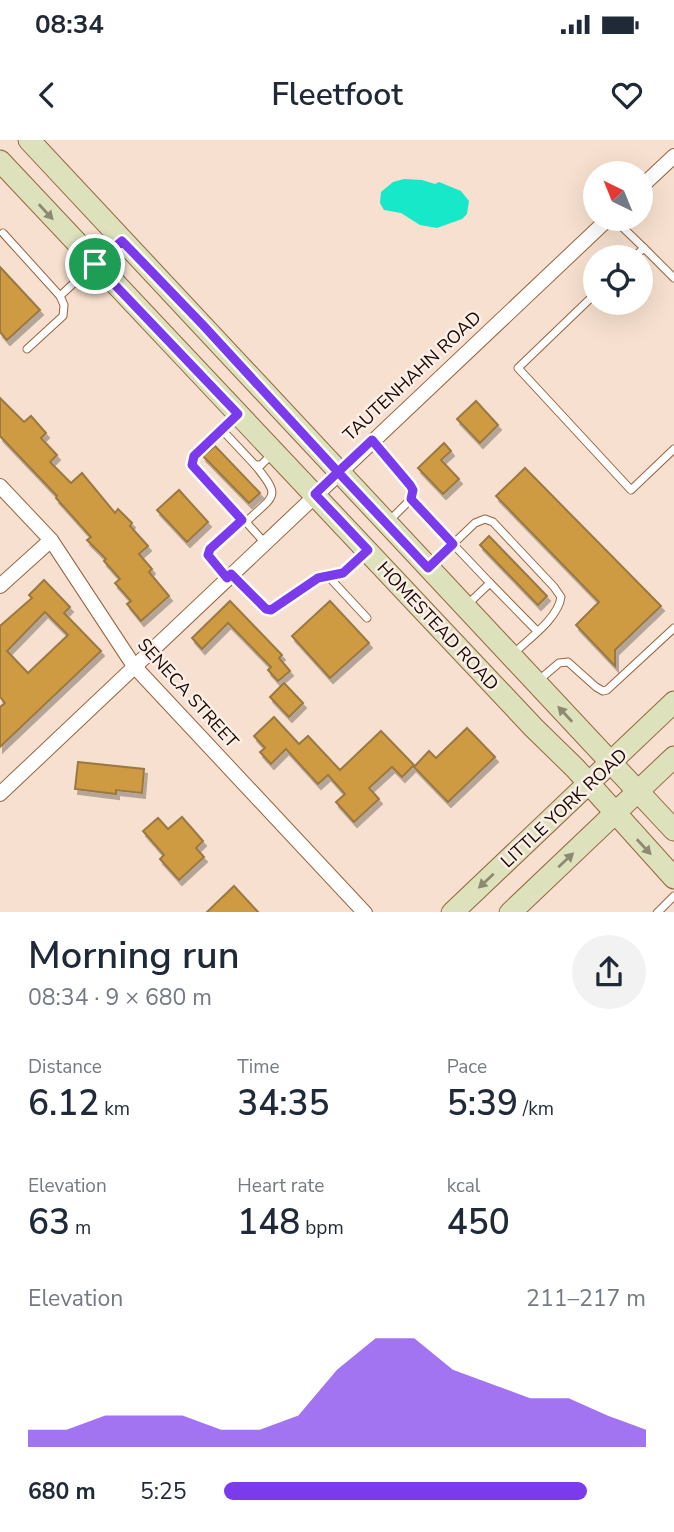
<!DOCTYPE html>
<meta charset="utf-8">
<style>
:root{--surface:#fff;--page:#f2f2f3;--text:#1f2937;--muted:#747a83;--accent:#7c3aed}
body{margin:0;font-family:"Nunito Sans",sans-serif;background:var(--page);color:var(--text);height:100vh;display:flex;flex-direction:column;font-size:26px;white-space:nowrap}
*{box-sizing:border-box;margin:0}
p{font-size:23px;color:var(--muted)}
.icon{flex:none;width:38px;height:38px;fill:none;stroke:currentColor;stroke-width:2;stroke-linecap:round;stroke-linejoin:round}
.map{position:relative;height:772px;overflow:hidden}
.drawer{display:flex;flex-direction:column;background:var(--surface);flex:1}
.drawer>*{flex:none}
.needle{width:46px;rotate:317deg}
.buttons{position:absolute;left:583px;top:21px;display:grid;gap:14px}
.buttons a{display:grid;place-items:center;width:70px;height:70px;border-radius:50%;background:var(--surface);box-shadow:0 7px 28px #0002;font-size:35px}
.pin{position:absolute;display:grid;place-items:center;width:60px;height:60px;color:#fff;margin:-30px;border:4px solid #fff;border-radius:50%;box-shadow:0 2px 7px #0007}
.round{display:grid;place-items:center;flex:none;width:74px;height:74px;border-radius:37px;background:var(--page)}
.head{display:flex;align-items:center;justify-content:space-between;height:119px;padding:0 28px}
h1{font-size:38px;font-weight:600;line-height:52px}
.figures{display:grid;grid-template-columns:repeat(3,1fr);gap:10px;height:119px;padding:7px 28px}
.figures div{display:grid;align-content:center}
.figures b{font-size:35px;font-weight:600}
.figures small{font-size:19px;font-weight:400}
.figures p{font-size:19px}
.chart{height:196px;padding:14px 28px}
.chart p{display:flex;justify-content:space-between}
.chart svg{width:100%;height:126px;margin-top:7px;fill:var(--accent);opacity:.7}
ul{padding:0 28px;list-style:none;font-size:23px}
li{display:grid;grid-template-columns:112px 84px 1fr;align-items:center;height:52px}
li i{height:18px;border-radius:9px;background:var(--accent)}
.status{display:flex;justify-content:space-between;align-items:center;height:49px;padding:0 35px;background:var(--surface);direction:ltr}
.status svg{height:19px;fill:currentColor}
header{display:flex;justify-content:space-between;align-items:center;height:91px;padding:0 28px;background:var(--surface);font-size:32px;font-weight:600}
.map>svg:first-child{display:block}
.water{fill:#17e8c9}
.building{fill:#cf9b42;stroke:#9a7842;stroke-width:2;fill-rule:evenodd;filter:url(#shadow)}
.lines{fill:none;stroke-linecap:round;stroke-linejoin:round}
.lane-casing{stroke:#96643e;stroke-width:9}
.street-casing{stroke:#96643e;stroke-width:16}
.secondary-casing{stroke:#96643e;stroke-width:23}
.lane{stroke:#fff;stroke-width:7}
.street{stroke:#fff;stroke-width:14}
.secondary{stroke:#dde2bd;stroke-width:21}
.oneway{fill:#8e8a71}
.route-casing{stroke:#fff;stroke-width:14}
.route{stroke:#7c3aed;stroke-width:9}
.labels{text-anchor:middle;dominant-baseline:central;stroke-width:5;stroke-linejoin:round;paint-order:stroke}
.street-label{font-size:18px;fill:#180600;stroke:#fbefe7}
</style>
<div class="status"><b>08:34</b><svg viewBox="0 0 49 12"><path d="M0 12V9h3v3zM5 12V6h3v6zM10 12V3h3v9zM15 12V0h3v12zM26 1h20v11H26zM47 4h2v5h-2z"/></svg></div>
<header><svg class="icon" aria-label="back" viewBox="0 0 24 24"><path d="M15 5l-7 7 7 7"/></svg>Fleetfoot<svg class="icon" aria-label="heart" viewBox="0 0 24 24"><path d="M12 20l-8-8c-3-5 5-10 8-4 3-6 11-1 8 4z"/></svg></header>
<div class="map">
<svg width="674" height="773" viewBox="0 0 674 773">
<defs>
<filter id="shadow"><feDropShadow dx="3" dy="5" stdDeviation="0" flood-color="#0004"/></filter>
</defs>
<rect width="100%" height="100%" fill="#f7e0cf"/>
<polygon class="water" points="404,39 422,40 435,44 439,42 461,51 469,61 467,74 462,79 437,88 420,85 401,73 384,70 380,63 381,52 393,42"/>
<g class="building">
<polygon points="0,127 40,170 7,200 0,192"/>
<polygon points="0,258 24,282 31,276 46,293 41,298 57,315 50,322 71,343 82,333 115,373 118,369 132,383 130,386 148,406 139,414 152,429 149,432 169,456 141,481 127,464 131,461 115,443 120,439 104,421 106,419 87,400 91,397 56,358 57,356 0,296"/>
<polygon points="476,261 498,285 480,303 457,279"/>
<polygon points="444,303 451,311 441,320 459,339 443,354 418,328"/>
<polygon points="215,306 260,353 249,363 203,316"/>
<polygon points="525,328 661,466 615,510 615,526 576,485 599,462 496,356"/>
<polygon points="179,350 208,382 187,402 157,370"/>
<polygon points="489,396 547,456 538,465 480,405"/>
<path d="M44 440 70 467 64 473 101 511 0 607V567L5 563 0 557V486L32 458 29 455ZM45 472 68 495 28 533 7 511Z"/>
<polygon points="230,461 282,515 279,518 290,531 278,541 268,530 271,527 228,483 202,509 192,498"/>
<polygon points="330,461 369,503 330,538 292,496"/>
<polygon points="284,543 303,563 289,577 270,557"/>
<polygon points="274,577 299,604 308,596 340,630 381,591 414,625 402,637 392,627 369,648 379,659 354,682 336,662 345,654 328,635 318,644 286,609 271,624 260,612 265,608 254,596"/>
<polygon points="467,588 495,617 448,662 414,627 429,611 436,618"/>
<polygon points="78,622 144,629 142,653 116,650 116,654 75,649"/>
<polygon points="182,677 203,701 196,708 204,717 179,740 160,719 164,715 143,691 158,678 168,689"/>
<polygon points="234,746 259,773 206,773"/>
</g>
<g class="lines">
<defs>
<g id="lane">
<polyline points="614,79 644,108"/>
<polyline points="3,93 60,156 94,124"/>
<polyline points="634,117 644,108 674,138"/>
<polyline points="595,154 518,228 631,350 674,309"/>
<polyline points="27,209 63,176 64,165 60,156"/>
<polyline points="237,274 225,286 225,293 255,325 261,325 272,314"/>
<polyline points="224,290 194,316 192,325 242,380"/>
<polyline points="372,301 394,324 413,350 411,359 390,380"/>
<path d="M411 359 453 404 475 383 485 379 493 382 554 447 561 457C558 479 527 500 512 515"/>
<path d="M246 382C275 354 282 358 255 325"/>
<polyline points="431,425 453,404 490,443"/>
<polyline points="232,434 266,469 271,470 318,438 343,433 365,413"/>
<polyline points="327,435 367,478"/>
<polyline points="227,438 208,415 210,409 238,382 246,382 264,402"/>
<polyline points="468,464 490,443 537,491"/>
<polyline points="539,540 559,523 568,522 596,547 603,551 607,550 674,488"/>
<polyline points="657,773 674,756"/>
</g>
<g id="street">
<polyline points="640,48 674,16"/>
<polyline points="0,346 51,400 134,526 365,773"/>
<polyline points="0,446 51,400"/>
<polyline points="0,654 608,79"/>
</g>
<g id="secondary">
<polyline points="29,0 674,690"/>
<polyline points="0,21 534,588 575,628 674,738"/>
<polyline points="452,773 674,562"/>
<polyline points="510,773 674,617"/>
</g>
</defs>
<use href="#lane" class="lane-casing"/>
<use href="#street" class="street-casing"/>
<use href="#secondary" class="secondary-casing"/>
<use href="#lane" class="lane"/>
<use href="#street" class="street"/>
<use href="#secondary" class="secondary"/>
</g>
<defs><path id="oneway-solid" d="M-6-.8H1V-3.2L6.5 0L1 3.2V.8H-6Z" transform="scale(1.75)"/></defs>
<g class="oneway">
<use href="#oneway-solid" transform="translate(46 72) rotate(47)"/>
<use href="#oneway-solid" transform="translate(565 574) rotate(-133)"/>
<use href="#oneway-solid" transform="translate(644 707) rotate(47)"/>
<use href="#oneway-solid" transform="translate(566 720) rotate(-43)"/>
<use href="#oneway-solid" transform="translate(486 741) rotate(137)"/>
</g>
<g class="lines">
<defs>
<polyline id="route" points="95,124 238,274 194,316 192,325 242,380 210,409 208,415 227,438 231,434 266,469 271,470 318,438 343,433 368,410 315,354 338,332 428,428 453,404 411,359 413,350 410,345 372,300 338,332 202,184 122,101 95,124"/>
</defs>
<use href="#route" class="route-casing"/>
<use href="#route" class="route"/>
</g>
<g class="labels">
<g class="street-label">
<text transform="translate(412 236) rotate(-43)">TAUTENHAHN ROAD</text>
<text transform="translate(438 486) rotate(47)">HOMESTEAD ROAD</text>
<text transform="translate(188 553) rotate(48)">SENECA STREET</text>
<text transform="translate(564 668) rotate(-43)">LITTLE YORK ROAD</text>
</g>
</g>
</svg>
<div class="buttons">
<a><svg class="needle" viewBox="-14 -14 28 28"><path d="M0-13l5 13h-10z" fill="#e53935"/><path d="M0 13l5-13h-10z" fill="#747a83"/></svg></a>
<a><svg class="icon" aria-label="locate" viewBox="0 0 24 24"><circle cx="12" cy="12" r="6"/><path d="M12 2v4M12 18v4M2 12h4M18 12h4"/></svg></a>
</div>
<div class="pin" style="left:95px;top:124px;background:#1e9e55"><svg class="icon" aria-label="arrive" viewBox="0 0 24 24"><path d="M6 21V4h12l-3 4 3 4H6"/></svg></div>
</div>
<section class="drawer">
<div class="head"><div><h1>Morning run</h1><p>08:34 · 9 × 680 m</p></div><a class="round"><svg class="icon" aria-label="share" viewBox="0 0 24 24"><path d="M12 15V3M7 8l5-5 5 5M5 13v7h14v-7"/></svg></a></div>
<div class="figures">
<div><p>Distance</p><b>6.12<small> km</small></b></div>
<div><p>Time</p><b>34:35</b></div>
<div><p>Pace</p><b>5:39<small> /km</small></b></div>
</div>
<div class="figures">
<div><p>Elevation</p><b>63<small> m</small></b></div>
<div><p>Heart rate</p><b>148<small> bpm</small></b></div>
<div><p>kcal</p><b>450</b></div>
</div>
<div class="chart"><p><span>Elevation</span>211–217 m</p>
<svg viewBox="0 0 160 44" preserveAspectRatio="none"><path d="M0 44V38L10 38L20 33L30 33L40 33L50 38L60 38L70 33L80 17L90 6L100 6L110 17L120 22L130 27L140 27L150 33L160 38V44z"/></svg>
</div>
<ul>
<li><b>680 m</b>5:25<i style="width:86%"></i></li>
</ul>
</section>
